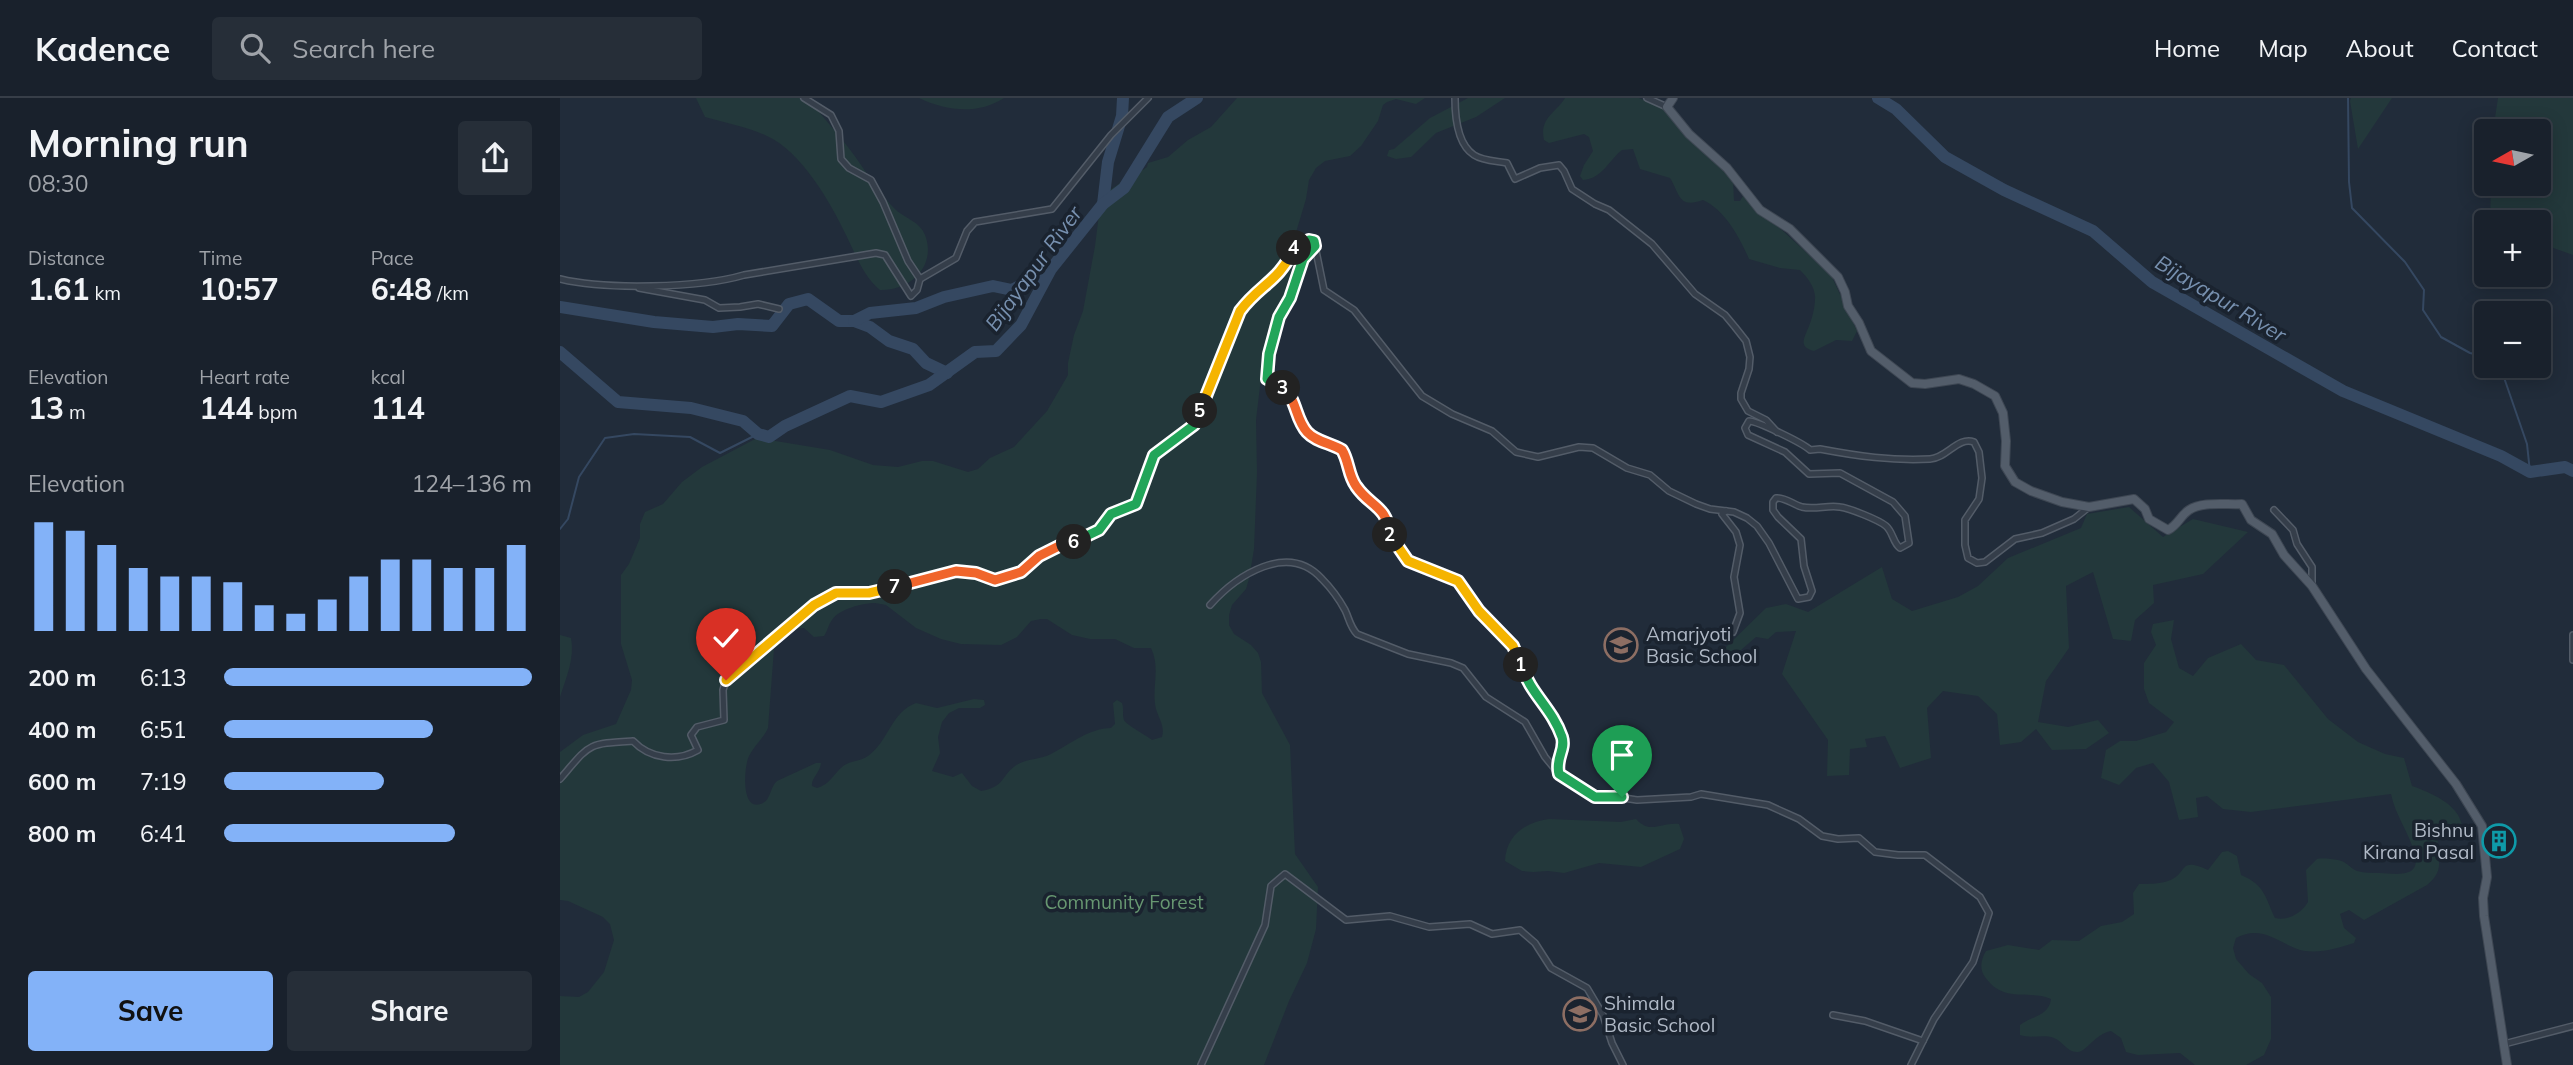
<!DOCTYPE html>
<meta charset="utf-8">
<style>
:root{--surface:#19212c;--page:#262e38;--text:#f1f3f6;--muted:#9fa3a9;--line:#373e48;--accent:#83b2f8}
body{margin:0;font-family:Mulish,sans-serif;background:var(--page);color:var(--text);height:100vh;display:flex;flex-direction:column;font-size:26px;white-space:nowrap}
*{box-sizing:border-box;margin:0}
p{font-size:23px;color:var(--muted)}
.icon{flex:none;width:38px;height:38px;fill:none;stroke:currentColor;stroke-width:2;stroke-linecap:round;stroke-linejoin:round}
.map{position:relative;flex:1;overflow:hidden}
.drawer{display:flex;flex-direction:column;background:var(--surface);width:560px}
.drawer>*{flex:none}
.needle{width:46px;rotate:261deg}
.buttons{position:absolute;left:1914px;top:21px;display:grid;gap:14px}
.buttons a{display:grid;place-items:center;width:77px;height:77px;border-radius:7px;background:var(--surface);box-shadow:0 4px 18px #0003,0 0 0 2px var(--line);font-size:35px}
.pin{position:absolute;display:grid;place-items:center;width:60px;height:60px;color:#fff;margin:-72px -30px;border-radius:50% 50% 50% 0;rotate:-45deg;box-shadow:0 0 7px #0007}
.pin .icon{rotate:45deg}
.km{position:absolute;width:35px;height:35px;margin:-18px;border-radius:50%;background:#222;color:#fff;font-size:19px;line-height:35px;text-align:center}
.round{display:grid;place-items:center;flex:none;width:74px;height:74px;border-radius:7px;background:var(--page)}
.overview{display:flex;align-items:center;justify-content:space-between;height:119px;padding:0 28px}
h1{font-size:38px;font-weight:700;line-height:52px}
.figures{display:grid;grid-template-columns:repeat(3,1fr);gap:10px;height:119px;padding:7px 28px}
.figures div{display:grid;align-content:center}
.figures b{font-size:30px;font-weight:700}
.figures small{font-size:19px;font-weight:400}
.figures p{font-size:19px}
.chart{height:196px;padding:14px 28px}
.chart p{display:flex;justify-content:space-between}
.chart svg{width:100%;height:126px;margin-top:7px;stroke:var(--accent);stroke-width:6}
.action{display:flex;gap:14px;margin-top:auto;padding:14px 28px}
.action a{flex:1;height:80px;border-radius:7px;background:var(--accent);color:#111;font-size:28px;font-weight:700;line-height:80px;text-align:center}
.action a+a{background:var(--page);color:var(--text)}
ul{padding:0 28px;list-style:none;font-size:23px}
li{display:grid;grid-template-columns:112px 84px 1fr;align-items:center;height:52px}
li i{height:18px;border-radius:9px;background:var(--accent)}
header{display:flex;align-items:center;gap:42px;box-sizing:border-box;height:98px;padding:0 35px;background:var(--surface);border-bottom:2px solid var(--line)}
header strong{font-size:33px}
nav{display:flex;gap:38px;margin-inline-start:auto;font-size:24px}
.search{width:490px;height:63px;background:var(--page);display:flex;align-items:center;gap:18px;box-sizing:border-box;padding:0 24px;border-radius:7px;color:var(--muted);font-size:26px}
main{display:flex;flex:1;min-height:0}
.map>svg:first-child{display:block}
.green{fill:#23383b;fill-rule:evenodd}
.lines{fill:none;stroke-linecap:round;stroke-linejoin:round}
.stream{stroke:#354861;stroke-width:2}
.river{stroke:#354861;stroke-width:12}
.minor-casing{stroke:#535c68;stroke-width:8}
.primary-casing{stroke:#3e4753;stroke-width:10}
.minor{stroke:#353e4a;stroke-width:5}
.primary{stroke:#535d6a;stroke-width:8}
.split-1-casing{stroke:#fff;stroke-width:14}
.split-2-casing{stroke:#fff;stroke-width:14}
.split-3-casing{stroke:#fff;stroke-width:14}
.split-4-casing{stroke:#fff;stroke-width:14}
.split-5-casing{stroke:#fff;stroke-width:14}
.split-6-casing{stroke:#fff;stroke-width:14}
.split-7-casing{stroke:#fff;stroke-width:14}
.split-8-casing{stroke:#fff;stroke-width:14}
.split-1{stroke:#22a559;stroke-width:9}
.split-2{stroke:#f5b400;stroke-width:9}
.split-3{stroke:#f0652b;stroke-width:9}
.split-4{stroke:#22a559;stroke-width:9}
.split-5{stroke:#f5b400;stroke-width:9}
.split-6{stroke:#22a559;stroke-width:9}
.split-7{stroke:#f0652b;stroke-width:9}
.split-8{stroke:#f5b400;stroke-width:9}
.labels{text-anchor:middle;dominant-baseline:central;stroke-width:7;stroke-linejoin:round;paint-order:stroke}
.poi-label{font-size:19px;fill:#b0b9c6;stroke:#1a232f;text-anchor:start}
.park-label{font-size:19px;fill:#679771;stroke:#1a232f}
.water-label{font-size:21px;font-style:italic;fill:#7790af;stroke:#1a232f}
</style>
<header>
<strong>Kadence</strong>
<div class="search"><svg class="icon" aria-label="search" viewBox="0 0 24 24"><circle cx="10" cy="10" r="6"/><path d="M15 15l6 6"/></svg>Search here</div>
<nav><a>Home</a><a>Map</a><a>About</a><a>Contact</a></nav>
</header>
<main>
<section class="drawer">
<div class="overview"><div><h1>Morning run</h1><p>08:30</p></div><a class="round"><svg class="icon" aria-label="share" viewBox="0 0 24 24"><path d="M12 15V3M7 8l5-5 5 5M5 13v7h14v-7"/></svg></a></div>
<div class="figures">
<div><p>Distance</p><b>1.61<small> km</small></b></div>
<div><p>Time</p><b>10:57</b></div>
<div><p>Pace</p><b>6:48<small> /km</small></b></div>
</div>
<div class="figures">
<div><p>Elevation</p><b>13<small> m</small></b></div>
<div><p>Heart rate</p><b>144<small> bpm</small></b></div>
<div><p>kcal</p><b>114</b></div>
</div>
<div class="chart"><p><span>Elevation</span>124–136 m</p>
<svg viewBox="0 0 160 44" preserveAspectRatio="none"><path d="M5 44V6M15 44V9M25 44V14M35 44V22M45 44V25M55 44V25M65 44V27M75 44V35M85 44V38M95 44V33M105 44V25M115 44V19M125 44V19M135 44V22M145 44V22M155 44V14"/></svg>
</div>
<ul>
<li><b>200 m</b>6:13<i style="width:100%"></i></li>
<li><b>400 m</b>6:51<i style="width:68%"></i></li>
<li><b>600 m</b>7:19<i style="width:52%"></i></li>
<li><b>800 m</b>6:41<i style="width:75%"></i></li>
</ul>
<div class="action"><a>Save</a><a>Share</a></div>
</section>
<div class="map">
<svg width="2013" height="967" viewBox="0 0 2013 967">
<rect width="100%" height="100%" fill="#212c3a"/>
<g class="green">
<path d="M136 0H247C261 16 275 33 288 49 305 71 317 94 337 113 347 121 360 124 365 137 377 168 350 193 320 192 303 178 296 157 286 137 271 105 241 53 207 38 188 29 166 25 145 19Z"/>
<path d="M359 0H444C418 17 386 13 359 0Z"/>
<path d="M677 0H865L856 6 836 1 827 4 823 7 818 23 801 48 790 58 765 63 756 70 749 82 746 101 728 161H736V172L722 208 716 218 701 280 696 322 697 375 694 451 689 481 686 491 672 507 669 517V527L674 536 691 547 698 555 701 564 702 595 730 647 735 756 758 789 756 831 747 865 729 903 704 967H0V898L19 899 28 894 44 874 54 842 50 826 43 819 8 803 0 802V654L23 637 56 626 71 592 72 582 61 546V477L69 466 80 440V426L85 414 103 406 122 384 142 369 197 340 270 352 313 367 338 369 362 363H373L408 374 418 371 430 360 454 349 487 313 508 277V265L514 237 523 213 535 148 540 108 547 94 563 83 573 69 583 72 587 69 588 65 608 59 628 42 651 29ZM315 505 326 507 356 530 381 541 401 546 441 547 457 539 471 523 481 521H487L512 537 530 541H555L574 550H591C601 571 591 590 596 611 599 621 605 628 602 639L592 642C586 637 566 627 564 622 562 617 564 610 562 605L557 602 553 605 555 626 551 630C530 630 510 646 491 656 480 662 466 660 455 668 441 678 445 689 421 693L412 688 402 675 393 679 372 673 380 655 378 639 382 624 389 615 399 610H420L425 607 424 602 414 601 377 610 356 605C331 614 329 643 308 658 300 664 290 662 282 669 273 677 269 687 257 690L252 688C251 680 260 675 261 665H256L217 683C210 689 211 701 203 705 180 716 184 668 189 658 194 648 203 641 208 630L214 551 234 531 244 530 254 539 264 538C268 532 268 527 272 522 279 511 303 505 315 505Z"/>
<polygon points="908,0 945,0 916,19 876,35 851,59 836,61 827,58 829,52 834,51 870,20"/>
<path d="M1005 0H1079L1102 10 1167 74 1173 82 1174 103H1180L1183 98 1187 100 1271 177 1297 233 1292 243 1276 242 1254 253C1237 249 1245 239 1249 228 1252 221 1255 209 1255 201 1256 190 1247 179 1240 172L1220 170 1189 161C1180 140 1165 112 1143 102 1118 111 1120 96 1110 80L1080 71 1073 51 1062 52C1049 62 1042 81 1023 82L1020 78 1024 67 1033 53 1029 39 1024 36 989 45 984 42C979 20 996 15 1005 0Z"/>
<polygon points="1791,0 1832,0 1798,51 1790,3"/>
<polygon points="1938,0 2013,0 2013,157 1979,145 1979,124 1930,124 1931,86 1979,86 1979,33 1933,33"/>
<polygon points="1569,409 1603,439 1633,421 1688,434 1643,476 1593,487 1594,505 1575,522 1571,543 1553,541 1533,474 1506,488 1509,550 1486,583 1478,624 1508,629 1538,622 1549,635 1526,651 1492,652 1476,631 1461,644 1440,647 1437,616 1418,598 1383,593 1367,610 1371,660 1340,670 1325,638 1305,641 1307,649 1290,651 1289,677 1267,678 1268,642 1222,576 1236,533 1216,534 1208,541 1196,539 1181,552 1166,560 1163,552 1206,510 1226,506 1248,514 1322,469 1332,501 1352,513 1398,499 1418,488 1448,460 1521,430 1527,416"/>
<path d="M1614 522 1611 541 1619 570 1633 578 1648 560 1681 546 1696 562 1724 567 1768 621 1798 644 1825 656 1844 660 1852 688C1871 695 1899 706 1902 728L1899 733 1884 734 1879 737C1873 758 1889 769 1867 787L1804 822 1789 812 1780 816 1784 830 1796 840 1794 845C1779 850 1762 855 1745 853 1722 849 1704 825 1676 840L1673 850 1676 861 1689 876 1702 885 1711 899V941L1704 957 1686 967H1635L1620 955 1578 957 1566 954 1561 940 1551 933C1535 936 1527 953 1518 954 1507 955 1503 943 1494 940 1483 936 1471 941 1460 937V927C1472 918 1489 918 1491 901 1468 891 1444 906 1425 879 1419 871 1421 861 1426 853L1448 847 1479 852 1492 842 1519 843 1541 828 1562 824 1574 816 1573 795 1579 786C1588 786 1599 786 1608 783 1629 776 1617 758 1648 772L1662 754 1668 753 1677 758 1681 777C1705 787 1705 799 1715 820 1729 823 1741 815 1748 804L1746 772 1757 761C1763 760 1772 761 1778 762 1786 763 1790 770 1797 773 1805 775 1811 775 1819 775 1832 775 1861 782 1855 757 1850 736 1835 717 1831 696L1691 714 1663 711 1647 698 1636 700 1638 719 1619 722 1609 684 1593 665 1576 670 1559 687 1541 680 1546 652 1560 643H1576L1606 634 1614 624 1589 605 1584 591V565L1596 547 1591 534 1593 526Z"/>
<path d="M0 537 11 540C15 560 6 580 0 599Z"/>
<path d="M989 721 1061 724 1076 721C1091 737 1100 724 1119 726L1124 741 1120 751 1081 769 1039 765 1004 775 988 773 973 774 962 773 945 763C946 737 966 724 989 721Z"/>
</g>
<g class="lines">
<g class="stream">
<polyline points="1788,0 1789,84 1792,110 1845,164 1864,192 1863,212 1881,239 1910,255 1927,259"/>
<polyline points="1940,268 1967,346 1970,374"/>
<polyline points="0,431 8,421 19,379 45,340 74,336 130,339 160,355 198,336"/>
</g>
<g class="river">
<polyline points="1318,0 1336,11 1385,59 1444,92 1533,133 1592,184 1783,293 1941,358 1970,374 2005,369 2013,373"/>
<polyline points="543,106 548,64 562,18 563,0"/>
<polyline points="0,209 94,224 153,229 178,226 212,228 229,206 248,201 279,223 294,223 310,229 329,243 353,251 366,265 387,275"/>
<polyline points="294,223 310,215 356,210 384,199 433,188 452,192 489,172"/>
<polyline points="0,254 58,304 131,310 183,323 198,336 209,339 225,328 290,298 321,304 369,287 415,254 436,253 461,227 491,171 543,106 564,90 608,19 637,0"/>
</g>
<defs>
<g id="minor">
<polyline points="244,0 271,17 279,33 281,61 289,70 311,82 323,104 348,163 360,181"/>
<path d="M895 0C895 18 897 46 914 57 923 63 937 63 947 65L955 81 980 70 999 67 1004 73 1012 91 1035 106 1049 112 1092 146 1135 196 1165 217 1175 229 1186 243 1190 259 1189 271 1181 295V301L1188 313 1206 322 1217 334"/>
<polyline points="1087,0 1107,9"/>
<path d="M755 148 764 192 794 212 862 298 892 316 932 333 956 354 978 359 1019 349 1033 350 1067 370 1090 377 1109 393 1136 406 1150 411 1174 414 1187 420 1197 428 1209 445 1238 501 1249 499 1252 493 1244 468 1241 441 1218 419 1213 412V404L1216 400C1225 399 1232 406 1242 409 1255 412 1267 407 1280 409 1289 410 1319 422 1326 428 1333 434 1333 445 1340 450L1349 445 1345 418 1333 404 1280 375 1249 376 1225 354 1188 337 1185 330 1189 323C1197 323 1243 345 1250 352L1260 351C1297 358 1332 363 1370 361 1387 360 1398 338 1414 344L1419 354 1422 380 1419 401 1405 422V447L1408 460 1417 465 1425 464 1455 441 1482 435 1514 421 1529 409"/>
<path d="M0 181C44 192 140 190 184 177L316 155 325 157 351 198 357 192 360 181 396 160 407 133 415 124 492 111 551 37 588 0"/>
<polyline points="79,190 145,202 159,210 180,209 198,206 219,211"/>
<polyline points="1714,412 1733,432 1737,446 1752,469 1752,488"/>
<polyline points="1166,413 1162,416 1176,434 1180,447 1174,479 1180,515 1173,534"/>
<path d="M650 507C676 478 728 443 762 481 771 490 779 501 785 512 789 520 790 529 797 536L848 556 891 565 903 570 926 599 965 624 985 659 999 676 1036 699 1051 698 1077 702 1131 699 1141 696 1208 707 1239 721 1262 738 1278 741 1299 740 1315 754 1338 757H1365L1420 799 1429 815 1413 864 1374 921 1351 967"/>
<polyline points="2013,537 2013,562"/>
<path d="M0 681C31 645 26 646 73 643 90 661 117 664 138 652L131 637 137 629 164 622 163 592 166 582 254 507 276 494 309 495 396 473 416 475 435 482 454 476 501 447 522 442 534 435 551 416 576 406 594 357 634 327 680 213C684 209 687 203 691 199 701 189 713 185 722 173 732 160 733 144 752 142L754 151 743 161 730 200 717 226 708 263 707 281 729 295 743 328 749 336 782 352 793 385 800 394 825 416 832 442 848 463 898 483 919 513 956 552 967 584 991 616 1001 636 1002 648 996 663 999 676"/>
<polyline points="1273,917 1305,923 1363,943"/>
<polyline points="1944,946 2013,928"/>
<polyline points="641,967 705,827 711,788 725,776 786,822 830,818 869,829 910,826 932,836 960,832 975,845 991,870 1027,890 1043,917 1052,945 1063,967"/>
</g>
<path id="primary" d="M1113 0 1107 9 1129 36 1167 70 1200 112 1230 131 1278 179 1285 194 1288 208 1299 225 1311 253 1352 285 1365 286 1399 281 1414 286 1435 298 1443 315 1446 343 1445 368 1455 384 1471 393 1502 404 1529 409 1574 401 1585 411 1589 421 1608 432C1618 427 1620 418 1629 412 1642 403 1666 407 1682 406L1691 422 1712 436 1724 457 1752 488 1806 571 1896 686 1922 728 1927 779 1923 800 1924 818 1947 967"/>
</defs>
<use href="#minor" class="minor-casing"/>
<use href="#primary" class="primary-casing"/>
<use href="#minor" class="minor"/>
<use href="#primary" class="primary"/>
</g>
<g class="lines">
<defs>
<path id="split-1" d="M961 567C971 597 992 610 1002 639 1006 652 995 660 999 676L1035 699H1062"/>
<polyline id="split-2" points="830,437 848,463 898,483 919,513 953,548 961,567"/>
<path id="split-3" d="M723 290C737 301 735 321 747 334 756 344 771 345 782 352 789 363 788 377 796 388 810 409 827 407 830 437"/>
<polyline id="split-4" points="723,290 707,281 709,256 719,219 730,200 743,161 755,148 754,143 749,142 734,150"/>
<path id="split-5" d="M640 313 680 213C700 186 719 184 734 150"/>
<polyline id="split-6" points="514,444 539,432 551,416 576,406 594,357 634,327 640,313"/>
<polyline id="split-7" points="335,489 396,473 416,475 435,482 461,474 479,458 501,447 514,444"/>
<polyline id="split-8" points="166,582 254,507 276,495 309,495 335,489"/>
</defs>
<use href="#split-1" class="split-1-casing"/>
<use href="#split-2" class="split-2-casing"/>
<use href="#split-3" class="split-3-casing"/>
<use href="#split-4" class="split-4-casing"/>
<use href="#split-5" class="split-5-casing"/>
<use href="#split-6" class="split-6-casing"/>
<use href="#split-7" class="split-7-casing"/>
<use href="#split-8" class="split-8-casing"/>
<use href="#split-1" class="split-1"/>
<use href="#split-2" class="split-2"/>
<use href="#split-3" class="split-3"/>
<use href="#split-4" class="split-4"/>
<use href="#split-5" class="split-5"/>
<use href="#split-6" class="split-6"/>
<use href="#split-7" class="split-7"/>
<use href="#split-8" class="split-8"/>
</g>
<defs>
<symbol id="school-ring" viewBox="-11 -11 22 22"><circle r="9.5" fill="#1a232f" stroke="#8d6e63" stroke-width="1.5"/><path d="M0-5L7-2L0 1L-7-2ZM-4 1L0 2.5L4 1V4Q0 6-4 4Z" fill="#8d6e63"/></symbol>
<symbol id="building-ring" viewBox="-11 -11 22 22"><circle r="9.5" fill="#1a232f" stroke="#0f9aa8" stroke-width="1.5"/><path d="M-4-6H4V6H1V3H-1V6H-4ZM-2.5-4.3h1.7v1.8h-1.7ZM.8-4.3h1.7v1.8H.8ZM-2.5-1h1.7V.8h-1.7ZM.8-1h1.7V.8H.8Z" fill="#0f9aa8"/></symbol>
</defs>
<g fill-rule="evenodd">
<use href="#school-ring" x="1042" y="528" width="38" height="38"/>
<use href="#building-ring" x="1920" y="724" width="38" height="38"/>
<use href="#school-ring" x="1001" y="897" width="38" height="38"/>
</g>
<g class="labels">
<g class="poi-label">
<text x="1086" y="536">Amarjyoti<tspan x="1086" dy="22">Basic School</tspan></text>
<text x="1914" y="732" text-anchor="end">Bishnu<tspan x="1914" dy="22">Kirana Pasal</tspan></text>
<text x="1044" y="905">Shimala<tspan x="1044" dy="22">Basic School</tspan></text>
</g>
<g class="park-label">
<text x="564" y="804">Community Forest</text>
</g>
<g class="water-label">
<text transform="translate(473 170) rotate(-54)">Bijayapur River</text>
<text transform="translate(1661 200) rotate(31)">Bijayapur River</text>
</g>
</g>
</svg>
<div class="buttons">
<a><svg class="needle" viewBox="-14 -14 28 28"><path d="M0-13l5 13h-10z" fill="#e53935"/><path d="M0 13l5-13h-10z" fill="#9fa3a9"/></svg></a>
<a>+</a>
<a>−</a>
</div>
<div class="pin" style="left:1062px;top:699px;background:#1e9e55"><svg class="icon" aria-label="arrive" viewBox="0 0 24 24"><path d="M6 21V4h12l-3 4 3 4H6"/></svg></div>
<div class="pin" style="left:166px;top:582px;background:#d93025"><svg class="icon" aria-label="check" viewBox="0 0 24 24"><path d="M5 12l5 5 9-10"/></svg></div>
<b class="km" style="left:961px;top:567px">1</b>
<b class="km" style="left:830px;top:437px">2</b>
<b class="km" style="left:723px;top:290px">3</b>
<b class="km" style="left:734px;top:150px">4</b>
<b class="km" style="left:640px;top:313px">5</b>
<b class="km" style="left:514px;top:444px">6</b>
<b class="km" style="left:335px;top:489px">7</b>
</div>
</main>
